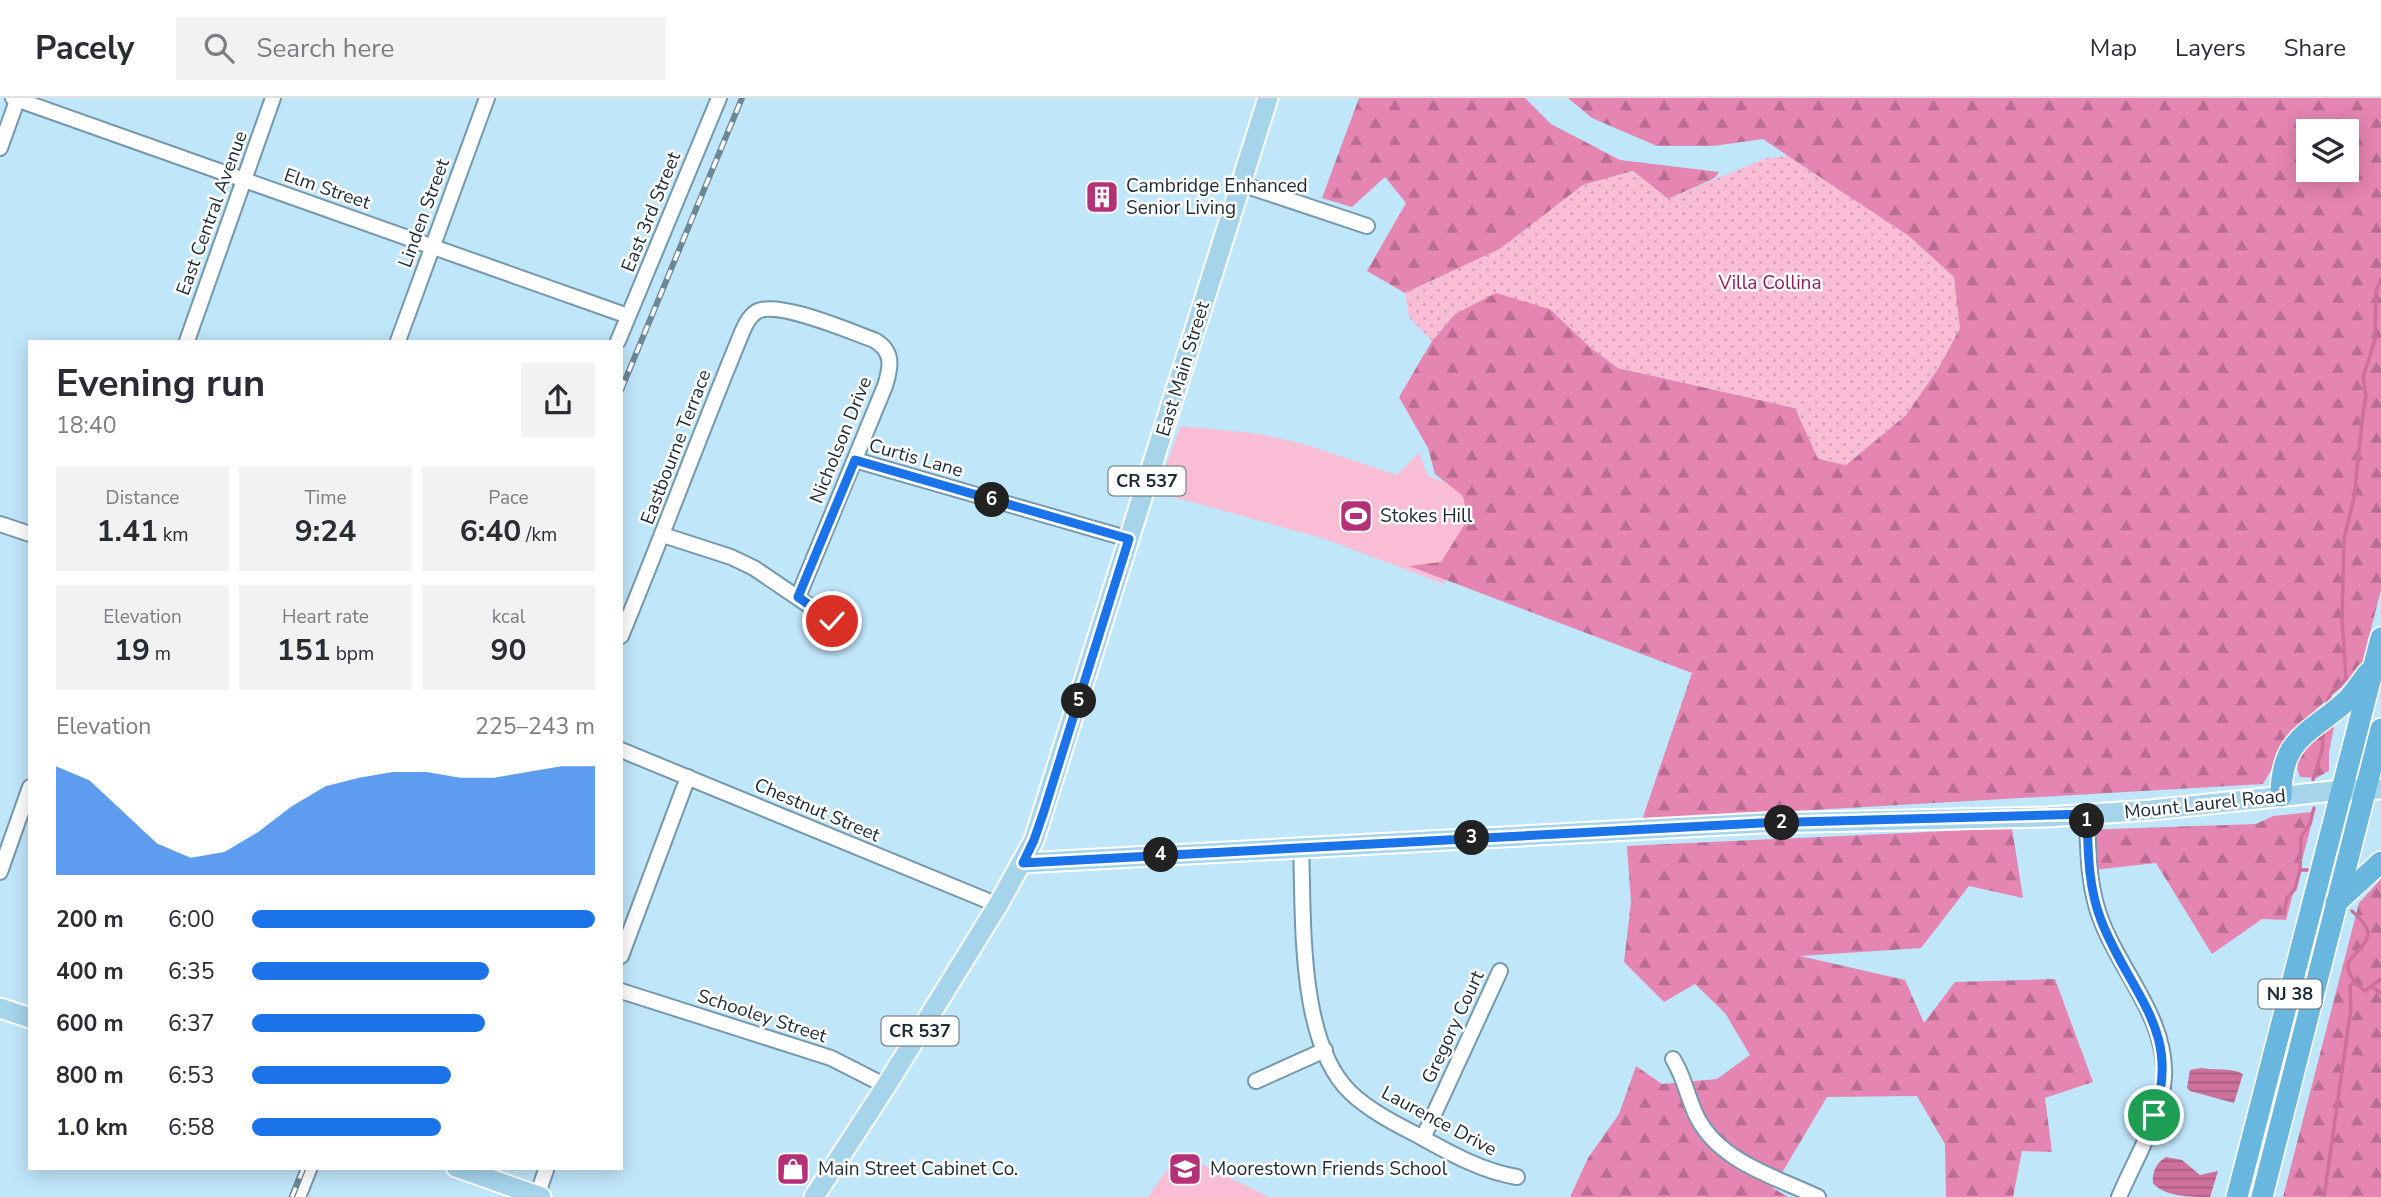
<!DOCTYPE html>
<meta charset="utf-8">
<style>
:root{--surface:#fff;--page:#f2f2f3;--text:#2b2b33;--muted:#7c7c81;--line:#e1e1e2;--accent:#1a73e8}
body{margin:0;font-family:"Nunito Sans",sans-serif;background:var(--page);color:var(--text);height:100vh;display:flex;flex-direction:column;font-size:26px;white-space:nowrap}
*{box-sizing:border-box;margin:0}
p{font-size:23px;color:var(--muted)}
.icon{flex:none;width:38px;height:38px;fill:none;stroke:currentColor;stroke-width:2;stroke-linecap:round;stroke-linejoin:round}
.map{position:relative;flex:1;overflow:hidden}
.sheet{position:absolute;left:28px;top:242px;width:595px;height:830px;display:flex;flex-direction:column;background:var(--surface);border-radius:0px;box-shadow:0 4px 18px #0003}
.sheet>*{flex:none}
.controls{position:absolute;left:2296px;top:21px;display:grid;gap:14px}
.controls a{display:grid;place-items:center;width:63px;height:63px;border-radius:0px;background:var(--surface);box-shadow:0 4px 18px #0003;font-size:35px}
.pin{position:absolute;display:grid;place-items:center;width:60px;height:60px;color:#fff;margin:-30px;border:4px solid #fff;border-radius:50%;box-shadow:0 2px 7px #0007}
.km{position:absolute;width:35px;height:35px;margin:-18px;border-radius:50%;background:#222;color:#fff;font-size:19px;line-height:35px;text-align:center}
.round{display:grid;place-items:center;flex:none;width:74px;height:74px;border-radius:0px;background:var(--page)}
.head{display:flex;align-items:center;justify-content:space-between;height:119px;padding:0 28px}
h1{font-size:38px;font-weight:700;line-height:52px}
.figures{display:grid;grid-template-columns:repeat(3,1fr);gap:10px;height:119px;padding:7px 28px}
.figures div{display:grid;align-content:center;border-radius:0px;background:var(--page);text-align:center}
.figures b{font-size:30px;font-weight:700}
.figures small{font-size:19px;font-weight:400}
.figures p{font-size:19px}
.chart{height:196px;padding:14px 28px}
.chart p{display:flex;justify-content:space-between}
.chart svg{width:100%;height:126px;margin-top:7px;fill:var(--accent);opacity:.7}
ul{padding:0 28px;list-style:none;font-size:23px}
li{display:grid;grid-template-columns:112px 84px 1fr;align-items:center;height:52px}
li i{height:18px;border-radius:9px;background:var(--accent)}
header{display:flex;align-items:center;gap:42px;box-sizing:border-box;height:98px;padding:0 35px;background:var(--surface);border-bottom:2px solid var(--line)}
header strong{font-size:33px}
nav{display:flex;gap:38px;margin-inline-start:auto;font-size:24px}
.search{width:490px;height:63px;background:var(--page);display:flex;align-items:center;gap:18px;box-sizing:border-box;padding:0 24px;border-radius:0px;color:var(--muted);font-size:26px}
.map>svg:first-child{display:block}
.grass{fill:#f9bed6}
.forest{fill:url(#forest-firs);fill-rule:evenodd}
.park{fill:url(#park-dots)}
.water{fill:url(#water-rules)}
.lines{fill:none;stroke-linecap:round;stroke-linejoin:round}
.stream{stroke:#ce709c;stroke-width:3.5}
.minor-casing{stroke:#7598ac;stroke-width:18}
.major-casing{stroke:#fff;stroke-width:23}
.highway-casing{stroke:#fff;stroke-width:24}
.minor{stroke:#fff;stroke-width:14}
.major{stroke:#a5d4eb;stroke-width:19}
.highway{stroke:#69b7de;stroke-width:21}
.rail-casing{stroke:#6d8895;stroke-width:6}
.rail{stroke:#fff;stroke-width:3.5;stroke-dasharray:10;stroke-linecap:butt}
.route-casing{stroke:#fff;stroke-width:14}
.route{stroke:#1a73e8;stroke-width:9}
.labels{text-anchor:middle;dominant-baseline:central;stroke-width:5;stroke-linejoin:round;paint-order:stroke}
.shield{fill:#fff;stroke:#606b70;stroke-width:2}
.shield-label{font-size:18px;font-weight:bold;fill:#1c2b33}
.poi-label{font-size:19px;fill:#1c2b33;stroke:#fff;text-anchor:start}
.street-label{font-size:19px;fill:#1c2b33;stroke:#fff}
.park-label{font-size:19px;fill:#8f1e5d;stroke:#fff}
</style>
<header>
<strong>Pacely</strong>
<div class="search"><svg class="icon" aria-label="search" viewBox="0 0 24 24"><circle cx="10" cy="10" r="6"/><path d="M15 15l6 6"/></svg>Search here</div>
<nav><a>Map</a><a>Layers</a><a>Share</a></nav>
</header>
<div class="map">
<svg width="2381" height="1099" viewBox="0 0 2381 1099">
<defs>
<pattern id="forest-firs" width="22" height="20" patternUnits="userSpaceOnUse" patternTransform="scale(1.75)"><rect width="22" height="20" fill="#e585b1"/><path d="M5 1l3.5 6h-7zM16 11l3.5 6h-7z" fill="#b96d91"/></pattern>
<pattern id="park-dots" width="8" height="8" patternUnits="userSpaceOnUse" patternTransform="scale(1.75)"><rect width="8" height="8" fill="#f9bed6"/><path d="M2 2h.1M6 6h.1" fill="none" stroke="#d5a3b8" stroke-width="1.8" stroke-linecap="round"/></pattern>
<pattern id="water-rules" width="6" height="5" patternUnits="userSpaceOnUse" patternTransform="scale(1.75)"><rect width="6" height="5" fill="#ce709c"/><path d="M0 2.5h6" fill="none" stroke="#a65c80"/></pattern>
</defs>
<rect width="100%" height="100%" fill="#c0e6fa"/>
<g class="grass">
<polygon points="1181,328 1261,336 1307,347 1397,377 1419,355 1428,378 1477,396 1444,486 1325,441 1156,394"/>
<polygon points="1179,1055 1269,1099 1148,1099"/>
</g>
<g class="forest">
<polygon points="1359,0 1525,0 1551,26 1620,62 1719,74 1715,80 1668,101 1633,73 1583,87 1500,151 1405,195 1367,173 1406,105 1385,79 1352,109 1322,100"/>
<path d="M1568 0H2381V492L2362 566 2353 578 2298 628 2263 686 1642 722 1692 575 1409 468 1441 464 1468 421 1463 398 1435 376 1428 350 1399 299 1432 243 1455 216 1496 194 1550 211 1590 249 1618 270 1795 310 1818 360 1846 367 1906 317 1939 269 1960 230 1828 85 1763 41 1713 48H1657L1592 20ZM2308 33H2347V72H2308Z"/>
<path d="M2331 628 2334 629 2329 654V673L2316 680 2300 679C2289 655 2315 641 2331 628Z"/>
<polygon points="2311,714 2313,721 2286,822 2262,821 2212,856 2156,765 2084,773 2081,732 2256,726 2273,718"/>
<polygon points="2012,730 2023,800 1969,788 1921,850 1800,858 1905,882 1924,925 1955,884 2055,881 2093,984 2045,1000 2052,1054 2022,1053 2013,1099 1946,1099 1945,1046 1917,998 1827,999 1773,1090 1788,1099 1570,1099 1588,1060 1619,1016 1636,968 1662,986 1717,981 1750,957 1725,915 1695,886 1664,904 1624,864 1631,804 1627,748"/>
<polygon points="2381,781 2381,1099 2283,1099 2359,805"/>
</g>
<polygon class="park" points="1788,58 1909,138 1954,179 1960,230 1939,269 1906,317 1846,367 1818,361 1795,310 1618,270 1590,249 1550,211 1496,195 1455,216 1432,243 1409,219 1405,195 1500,151 1583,87 1633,73 1668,101 1766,60"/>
<g class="water">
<path d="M2201 970C2216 973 2229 969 2243 976L2234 1005 2190 993 2187 990 2190 972Z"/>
<path d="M2166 1059 2182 1062 2200 1077 2218 1073 2210 1099C2192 1099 2164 1099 2153 1085 2152 1074 2156 1065 2166 1059Z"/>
</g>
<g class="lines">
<g class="stream">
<polyline points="2325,609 2331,595 2340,588 2346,580 2342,521 2344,441 2354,400 2363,315 2366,299 2363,279 2375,242 2376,193 2381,181"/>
<polyline points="2313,682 2322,652 2324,630"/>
<polyline points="2300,772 2308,772"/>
<path d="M2352 813C2381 839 2365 841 2348 865 2347 876 2356 887 2365 893L2381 881"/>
<polyline points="2284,814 2287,800 2295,791 2300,772 2301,739 2310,725 2314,710"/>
<polyline points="2372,889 2381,895"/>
<polyline points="2324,1099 2351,910 2350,888 2355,883"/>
</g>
<defs>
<g id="minor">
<polyline points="13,0 628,218"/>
<polyline points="0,50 18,0"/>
<polyline points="1241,86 1367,128"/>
<polyline points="187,243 273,0"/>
<polyline points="398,243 487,0"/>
<polyline points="618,243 719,0"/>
<polyline points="855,362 1129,441"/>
<polyline points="0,426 30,436"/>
<polyline points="663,437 731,459 754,470 832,523"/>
<path d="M621 538C663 437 701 333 743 232 746 225 750 218 756 214 776 201 851 234 874 242 894 253 891 269 885 288L798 499"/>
<polyline points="621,652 998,807"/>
<path d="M2087 716C2088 753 2088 792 2103 827 2123 876 2167 923 2164 979 2162 1018 2134 1063 2119 1099"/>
<path d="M1301 749C1304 818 1297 944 1351 995 1370 1013 1396 1026 1419 1038 1450 1055 1481 1073 1517 1079"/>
<polyline points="0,774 30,689"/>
<polyline points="621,858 688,679"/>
<polyline points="621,893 831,960 886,988"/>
<path d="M1673 961C1685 980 1688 1002 1698 1021 1722 1065 1776 1079 1818 1099"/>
<polyline points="1256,983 1325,952"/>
<polyline points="1423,1040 1500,873"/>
<polyline points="537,1098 547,1069"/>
<polyline points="298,1099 310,1069"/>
</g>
<g id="major">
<polyline points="1023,765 1761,725 2046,719 2151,712 2342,692 2381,691"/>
<polyline points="0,910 30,920"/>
<polyline points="456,1069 541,1099"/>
<polyline points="814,1099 886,988 998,807 1034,742 1268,0"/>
</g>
<g id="highway">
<path d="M2281 698C2281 641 2307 637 2344 605 2354 596 2360 585 2368 575"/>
<polyline points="2336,805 2381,764"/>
<polyline points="2237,1099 2381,540"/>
<polyline points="2262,1099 2381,631"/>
</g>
</defs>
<use href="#minor" class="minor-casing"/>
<use href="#major" class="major-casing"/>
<use href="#highway" class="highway-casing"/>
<use href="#minor" class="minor"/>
<use href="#major" class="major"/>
<use href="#highway" class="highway"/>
<defs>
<g id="rail">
<polyline points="621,292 742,0"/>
<polyline points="292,1099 304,1069"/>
</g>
</defs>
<use href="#rail" class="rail-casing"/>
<use href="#rail" class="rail"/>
</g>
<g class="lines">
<defs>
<path id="route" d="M832 523 798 499 855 362 1129 441 1044 713 1034 742 1023 765 1761 725 2087 716C2088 752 2088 789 2101 822 2129 895 2183 932 2154 1017"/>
</defs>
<use href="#route" class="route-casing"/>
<use href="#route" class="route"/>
</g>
<defs>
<symbol id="building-square" viewBox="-11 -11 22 22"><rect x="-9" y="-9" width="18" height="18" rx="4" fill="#b43077" stroke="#fff"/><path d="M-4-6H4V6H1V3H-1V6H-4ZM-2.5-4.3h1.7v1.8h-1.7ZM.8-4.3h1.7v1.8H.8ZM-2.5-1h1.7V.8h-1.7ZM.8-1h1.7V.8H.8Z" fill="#fff"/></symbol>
<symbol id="stadium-square" viewBox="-11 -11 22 22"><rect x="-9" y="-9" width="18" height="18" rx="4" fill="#b43077" stroke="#fff"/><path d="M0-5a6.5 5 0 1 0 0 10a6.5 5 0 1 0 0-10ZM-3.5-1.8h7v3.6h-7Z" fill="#fff"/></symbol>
<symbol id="shop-square" viewBox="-11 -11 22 22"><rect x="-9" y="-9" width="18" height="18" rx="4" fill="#b43077" stroke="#fff"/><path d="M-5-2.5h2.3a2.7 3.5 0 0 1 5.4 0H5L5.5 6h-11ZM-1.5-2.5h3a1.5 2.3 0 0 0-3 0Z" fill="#fff"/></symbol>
<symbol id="school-square" viewBox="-11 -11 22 22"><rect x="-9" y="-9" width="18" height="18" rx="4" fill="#b43077" stroke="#fff"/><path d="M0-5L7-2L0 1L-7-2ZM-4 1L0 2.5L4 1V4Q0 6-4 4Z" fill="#fff"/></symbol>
</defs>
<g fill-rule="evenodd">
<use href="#building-square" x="1083" y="80" width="38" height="38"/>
<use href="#stadium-square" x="1337" y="399" width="38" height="38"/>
<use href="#shop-square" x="774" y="1052" width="38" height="38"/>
<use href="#school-square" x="1166" y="1052" width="38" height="38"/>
</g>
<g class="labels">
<g class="shield">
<rect x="1108.5" y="368.5" width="77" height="29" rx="5"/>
<rect x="2258.5" y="881.5" width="63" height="29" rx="5"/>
<rect x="881.5" y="918.5" width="77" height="29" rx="5"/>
</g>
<g class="shield-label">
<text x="1147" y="383">CR 537</text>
<text x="2290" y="896">NJ 38</text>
<text x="920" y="933">CR 537</text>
</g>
<g class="poi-label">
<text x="1126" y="88">Cambridge Enhanced<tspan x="1126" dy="22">Senior Living</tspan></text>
<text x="1380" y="418">Stokes Hill</text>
<text x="818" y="1071">Main Street Cabinet Co.</text>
<text x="1210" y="1071">Moorestown Friends School</text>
</g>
<g class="street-label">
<text transform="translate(327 91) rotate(19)">Elm Street</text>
<text transform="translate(651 114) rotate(-68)">East 3rd Street</text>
<text transform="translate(212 115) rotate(-70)">East Central Avenue</text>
<text transform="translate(424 115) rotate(-70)">Linden Street</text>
<text transform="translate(1183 271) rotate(-73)">East Main Street</text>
<text transform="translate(841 342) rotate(-68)">Nicholson Drive</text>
<text transform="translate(676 349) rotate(-69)">Eastbourne Terrace</text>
<text transform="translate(916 360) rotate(16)">Curtis Lane</text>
<text transform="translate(2205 706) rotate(-6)">Mount Laurel Road</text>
<text transform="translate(817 712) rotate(23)">Chestnut Street</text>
<text transform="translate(762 918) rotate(18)">Schooley Street</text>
<text transform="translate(1453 929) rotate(-65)">Gregory Court</text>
<text transform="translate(1439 1023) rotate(28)">Laurence Drive</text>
</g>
<g class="park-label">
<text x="1770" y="185">Villa Collina</text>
</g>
</g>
</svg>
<div class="controls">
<a><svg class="icon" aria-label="layers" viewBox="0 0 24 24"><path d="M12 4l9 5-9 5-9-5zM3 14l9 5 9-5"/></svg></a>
</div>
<div class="pin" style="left:2154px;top:1017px;background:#1e9e55"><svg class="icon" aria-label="arrive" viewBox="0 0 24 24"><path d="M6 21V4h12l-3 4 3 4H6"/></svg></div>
<div class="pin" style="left:832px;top:523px;background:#d93025"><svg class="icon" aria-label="check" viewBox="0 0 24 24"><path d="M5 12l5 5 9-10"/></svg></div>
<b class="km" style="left:2087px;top:723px">1</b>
<b class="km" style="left:1782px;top:725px">2</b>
<b class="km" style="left:1472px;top:740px">3</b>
<b class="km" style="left:1161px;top:757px">4</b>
<b class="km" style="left:1079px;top:603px">5</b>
<b class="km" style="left:992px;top:402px">6</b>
<section class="sheet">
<div class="head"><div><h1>Evening run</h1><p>18:40</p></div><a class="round"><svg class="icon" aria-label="share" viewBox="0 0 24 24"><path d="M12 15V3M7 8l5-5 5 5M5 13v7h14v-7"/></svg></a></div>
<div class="figures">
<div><p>Distance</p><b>1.41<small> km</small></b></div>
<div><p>Time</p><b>9:24</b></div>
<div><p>Pace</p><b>6:40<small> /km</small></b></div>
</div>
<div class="figures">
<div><p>Elevation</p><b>19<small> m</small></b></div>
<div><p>Heart rate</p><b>151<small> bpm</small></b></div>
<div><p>kcal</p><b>90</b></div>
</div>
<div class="chart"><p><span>Elevation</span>225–243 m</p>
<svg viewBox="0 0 160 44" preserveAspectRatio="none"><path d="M0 44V6L10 11L20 22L30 33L40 38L50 36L60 29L70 20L80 13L90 10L100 8L110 8L120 10L130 10L140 8L150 6L160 6V44z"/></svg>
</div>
<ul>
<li><b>200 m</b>6:00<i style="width:100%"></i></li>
<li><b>400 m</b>6:35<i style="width:69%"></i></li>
<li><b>600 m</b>6:37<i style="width:68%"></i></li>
<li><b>800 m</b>6:53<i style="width:58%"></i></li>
<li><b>1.0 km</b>6:58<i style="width:55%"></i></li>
</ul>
</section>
</div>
